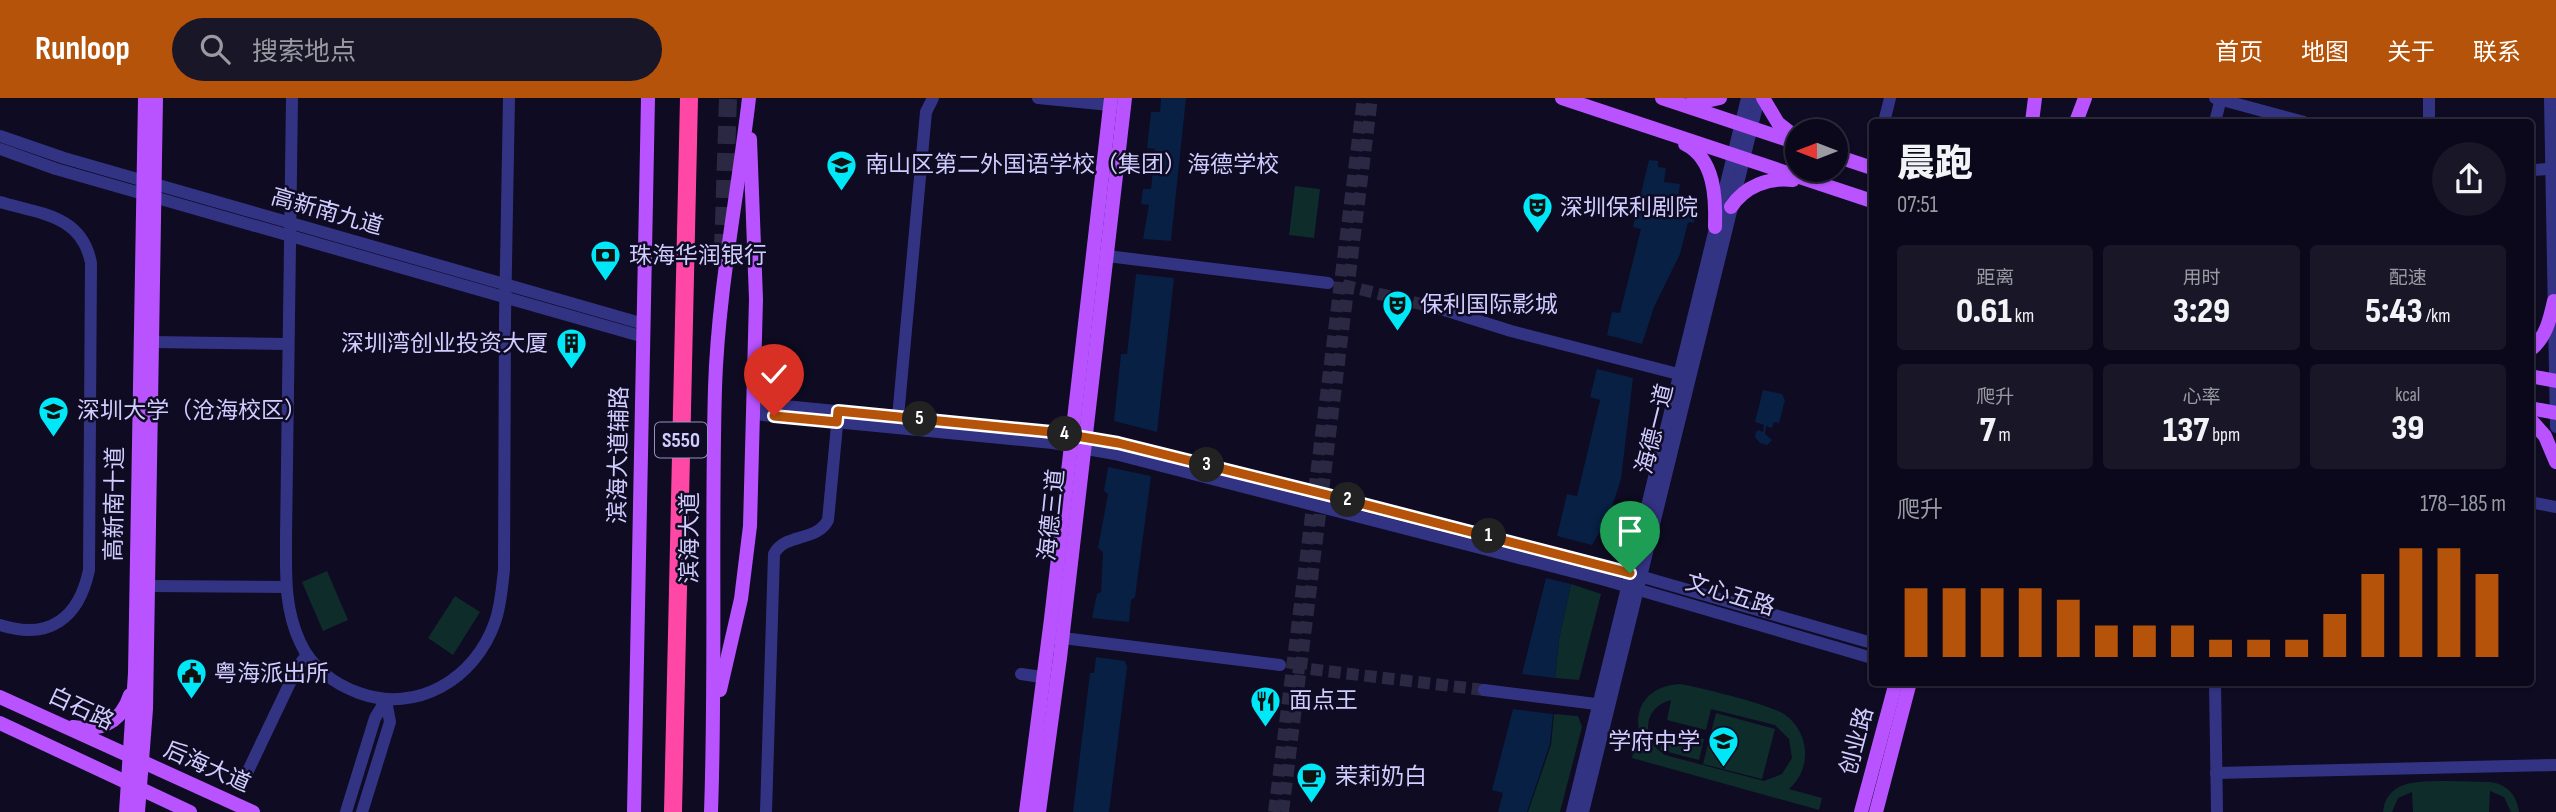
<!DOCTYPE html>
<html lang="zh">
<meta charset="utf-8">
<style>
:root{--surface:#0a081a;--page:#181627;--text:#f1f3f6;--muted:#999aa2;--line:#2a2939;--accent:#b45309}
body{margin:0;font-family:"Sofia Sans Condensed","Noto Sans SC",sans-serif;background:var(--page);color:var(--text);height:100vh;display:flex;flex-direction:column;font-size:26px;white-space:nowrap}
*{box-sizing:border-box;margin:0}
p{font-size:23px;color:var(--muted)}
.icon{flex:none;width:38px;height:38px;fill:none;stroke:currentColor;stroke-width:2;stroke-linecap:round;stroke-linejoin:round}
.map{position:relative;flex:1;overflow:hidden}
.details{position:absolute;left:1869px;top:21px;width:665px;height:567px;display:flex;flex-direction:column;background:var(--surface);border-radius:7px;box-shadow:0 2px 5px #0004,0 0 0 2px var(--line)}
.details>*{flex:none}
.needle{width:46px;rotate:270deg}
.controls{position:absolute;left:1785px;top:21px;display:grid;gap:14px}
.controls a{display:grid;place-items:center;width:63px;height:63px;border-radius:50%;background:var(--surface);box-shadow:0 2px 5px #0004,0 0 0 2px var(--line);font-size:35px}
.pin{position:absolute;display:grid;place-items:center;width:60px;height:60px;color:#fff;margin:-72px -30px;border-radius:50% 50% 50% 0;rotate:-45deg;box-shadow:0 0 7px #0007}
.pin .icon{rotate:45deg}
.km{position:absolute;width:35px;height:35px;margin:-18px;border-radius:50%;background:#222;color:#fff;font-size:19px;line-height:35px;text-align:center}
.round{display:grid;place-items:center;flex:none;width:74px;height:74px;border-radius:37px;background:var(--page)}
.overview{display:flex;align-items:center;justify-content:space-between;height:119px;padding:0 28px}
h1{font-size:38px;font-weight:800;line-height:52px}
.metrics{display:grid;grid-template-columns:repeat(3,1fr);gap:10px;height:119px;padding:7px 28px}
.metrics div{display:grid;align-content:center;border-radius:7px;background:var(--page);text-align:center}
.metrics b{font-size:35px;font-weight:800}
.metrics small{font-size:19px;font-weight:400}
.metrics p{font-size:19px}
.chart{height:196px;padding:14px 28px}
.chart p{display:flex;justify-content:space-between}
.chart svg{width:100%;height:126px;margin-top:7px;stroke:var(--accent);stroke-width:6}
header{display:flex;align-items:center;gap:42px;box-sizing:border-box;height:98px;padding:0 35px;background:var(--accent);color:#fff}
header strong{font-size:33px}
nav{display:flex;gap:38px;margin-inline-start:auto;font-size:24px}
.search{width:490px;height:63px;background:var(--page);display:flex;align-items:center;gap:18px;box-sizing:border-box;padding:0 24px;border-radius:38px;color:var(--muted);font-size:26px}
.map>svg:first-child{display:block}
.green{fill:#0e2c2a;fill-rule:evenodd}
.water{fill:#072044}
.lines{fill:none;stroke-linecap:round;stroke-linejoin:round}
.minor-tunnel{stroke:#2b2843;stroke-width:12;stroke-dasharray:12 6;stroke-linecap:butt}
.highway-tunnel{stroke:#2b2843;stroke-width:18;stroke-dasharray:18 9;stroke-linecap:butt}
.minor{stroke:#333384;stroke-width:12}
.major{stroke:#b853ff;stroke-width:14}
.highway{stroke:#ff47a6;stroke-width:18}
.route-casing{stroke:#fff;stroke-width:14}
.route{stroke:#b45309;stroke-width:9}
.labels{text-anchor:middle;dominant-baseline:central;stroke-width:5;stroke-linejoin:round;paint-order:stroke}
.shield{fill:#0e0b22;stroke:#9692bd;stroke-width:2}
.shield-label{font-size:21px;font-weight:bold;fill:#d0ccff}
.poi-label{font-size:23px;fill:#d0ccff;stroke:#0e0b22;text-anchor:start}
.street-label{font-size:23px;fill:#d0ccff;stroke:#0e0b22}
</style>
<header>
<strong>Runloop</strong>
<div class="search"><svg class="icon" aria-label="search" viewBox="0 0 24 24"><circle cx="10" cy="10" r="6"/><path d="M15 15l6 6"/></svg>搜索地点</div>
<nav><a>首页</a><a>地图</a><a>关于</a><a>联系</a></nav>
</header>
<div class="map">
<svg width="2556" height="714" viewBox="0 0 2556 714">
<rect width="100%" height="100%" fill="#0e0b22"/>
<g class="green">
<polygon points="1295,88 1320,91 1314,140 1289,137"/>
<polygon points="327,473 348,522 323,533 302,484"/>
<polygon points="1571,486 1601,496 1579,582 1555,580 1559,541"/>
<polygon points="455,498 480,514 453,557 428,540"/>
<path d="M1680 586C1702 590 1768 606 1784 616 1796 624 1804 638 1805 652 1806 668 1800 681 1789 691L1822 700 1819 712 1632 660 1634 650 1647 653C1628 621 1640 588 1680 586ZM1671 602 1667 622 1706 632 1711 611 1675 602 1775 627 1789 641 1792 660 1782 676 1764 683 1665 657C1641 643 1642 609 1671 602Z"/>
<polygon points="1716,615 1775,631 1762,681 1703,666"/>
<polygon points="1554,616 1578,618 1582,629 1560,714 1528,714 1551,647"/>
<polygon points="1665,632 1704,641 1699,662 1660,652"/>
<path d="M2490 684C2507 686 2517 697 2519 714H2511L2504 699 2490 693 2489 714H2413L2412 694 2398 700 2392 714H2383C2384 702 2390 693 2401 688 2417 680 2470 684 2490 684Z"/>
</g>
<g class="water">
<polygon points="1161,0 1186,0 1171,143 1143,141 1149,107 1141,106 1143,91 1151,91 1155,51 1147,50 1151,14 1160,14"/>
<polygon points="1649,62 1658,63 1658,69 1666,70 1664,84 1680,86 1678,100 1693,101 1692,110 1695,111 1694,125 1688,124 1680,156 1654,209 1642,246 1607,237 1612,214 1620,215 1641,131 1633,129"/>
<polygon points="1136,176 1174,180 1157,334 1114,323 1121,256 1127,256"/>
<polygon points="1597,271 1633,280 1621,381 1609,418 1592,447 1557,438 1567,396 1577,398 1600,302 1590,299"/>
<polygon points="1763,292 1782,296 1785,302 1779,325 1774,324 1772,330 1766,328 1765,336 1772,342 1767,347 1760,345 1755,339 1756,334 1758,332 1763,334 1764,327 1755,324"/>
<polygon points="1108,369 1151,378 1135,499 1131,502 1129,524 1092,520 1097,496 1101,494 1103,454 1098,450 1108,396 1104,393"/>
<polygon points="1546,480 1571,486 1559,541 1555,580 1522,576"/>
<polygon points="1096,559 1125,563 1127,569 1109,714 1073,714 1090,575 1094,575"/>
<polygon points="1513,611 1553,616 1550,646 1527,714 1498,714 1503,695 1492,692"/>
</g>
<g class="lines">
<g class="minor-tunnel">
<polyline points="1343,187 1441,211"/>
<polyline points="1293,569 1484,592"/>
<polyline points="1274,714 1363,0"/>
<polyline points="1283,714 1372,0"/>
</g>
<polyline class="highway-tunnel" points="723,154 728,0"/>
<g class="minor">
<path d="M292 0 286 439C286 475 284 510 300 544 311 569 334 586 359 595 417 616 475 581 495 524 501 507 502 489 504 472L505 221 509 0"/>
<polyline points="1038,0 1120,8"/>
<polyline points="2215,0 2304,24"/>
<polyline points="2429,0 2429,24"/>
<polyline points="2550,0 2556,329"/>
<polyline points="1884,24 1890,0"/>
<polyline points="2215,24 2221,0"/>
<polyline points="0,38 64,60 644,226"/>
<polyline points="0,51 56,71 644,239"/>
<polyline points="2530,72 2551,71"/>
<path d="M0 104C40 116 82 117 91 165L89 472C79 520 49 543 0 527"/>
<polyline points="1099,157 1328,185"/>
<polyline points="1441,211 1511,233 1686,278"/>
<polyline points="152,244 288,246"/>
<polyline points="754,305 1052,334 1118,345 1605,468 1872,545"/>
<polyline points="753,316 1053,345 1115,356 1605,482 1872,560"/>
<polyline points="898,319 926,14 933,0"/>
<polyline points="2530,404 2556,409"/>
<polyline points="148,488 286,489"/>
<polyline points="1055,539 1280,567"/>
<polyline points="1021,576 1042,579"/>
<polyline points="2215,584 2217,714"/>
<polyline points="1484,592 1604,607"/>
<polyline points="247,675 298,568 307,557"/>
<polyline points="2216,675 2556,667"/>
<polyline points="346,714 375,620 386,602"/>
<polyline points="362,714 390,624 386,602"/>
<path d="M766 714 774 456C784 435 817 444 828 422L838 317"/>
<polyline points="1572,714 1747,0"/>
<polyline points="1583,714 1759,0"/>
</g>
<g class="major">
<polyline points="1562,0 1872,103"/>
<polyline points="1662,0 1797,45"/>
<polyline points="1763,0 1778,25 1797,40"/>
<polyline points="1688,7 1720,0"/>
<polyline points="2032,24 2035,0"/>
<polyline points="2076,24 2085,0"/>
<path d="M1685 46C1715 61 1716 100 1715 129"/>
<polyline points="1836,58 1872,70"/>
<path d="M1731 109C1745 88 1769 79 1793 82"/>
<path d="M2530 252C2546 240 2550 221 2554 203"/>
<polyline points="2530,278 2556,283"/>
<polyline points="2530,310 2556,315"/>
<polyline points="2530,321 2545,338 2556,364"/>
<polyline points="720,592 741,501 750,428 756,201 750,41"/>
<polyline points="0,599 253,714"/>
<polyline points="0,625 190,714"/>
<path d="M73 629C101 633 121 625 130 597"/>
<polyline points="126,714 135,575 145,0"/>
<polyline points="138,714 146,611 156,0"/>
<polyline points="634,714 648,0"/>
<path d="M711 714C716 573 711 431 715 290 718 193 738 96 749 0"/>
<polyline points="1026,714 1051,521 1111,0"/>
<polyline points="1039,714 1060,560 1125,0"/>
<polyline points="1861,714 1896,584"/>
<polyline points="1876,714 1910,584"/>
</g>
<polyline class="highway" points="673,714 689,0"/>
</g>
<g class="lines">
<defs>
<polyline id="route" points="774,318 837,324 838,313 1052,334 1118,345 1328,397 1630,475"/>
</defs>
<use href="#route" class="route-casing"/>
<use href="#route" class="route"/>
</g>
<defs>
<symbol id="school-pin" viewBox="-11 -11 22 30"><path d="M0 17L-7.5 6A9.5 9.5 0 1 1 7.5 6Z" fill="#00e7f7" stroke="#0e0b22"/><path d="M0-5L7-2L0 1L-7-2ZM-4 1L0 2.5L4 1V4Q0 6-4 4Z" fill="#111"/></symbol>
<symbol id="theatre-pin" viewBox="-11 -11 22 30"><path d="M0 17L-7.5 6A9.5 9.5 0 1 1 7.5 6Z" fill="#00e7f7" stroke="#0e0b22"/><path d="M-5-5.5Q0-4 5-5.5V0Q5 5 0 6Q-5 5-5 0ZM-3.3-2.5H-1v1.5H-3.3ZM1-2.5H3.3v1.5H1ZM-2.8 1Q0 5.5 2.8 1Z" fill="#111"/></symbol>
<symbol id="bank-pin" viewBox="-11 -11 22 30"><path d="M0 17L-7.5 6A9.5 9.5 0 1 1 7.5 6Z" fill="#00e7f7" stroke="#0e0b22"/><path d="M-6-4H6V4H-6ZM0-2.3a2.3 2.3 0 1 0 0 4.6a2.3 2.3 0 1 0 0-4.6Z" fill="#111"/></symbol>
<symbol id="building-pin" viewBox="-11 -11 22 30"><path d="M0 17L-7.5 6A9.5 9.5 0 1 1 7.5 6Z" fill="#00e7f7" stroke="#0e0b22"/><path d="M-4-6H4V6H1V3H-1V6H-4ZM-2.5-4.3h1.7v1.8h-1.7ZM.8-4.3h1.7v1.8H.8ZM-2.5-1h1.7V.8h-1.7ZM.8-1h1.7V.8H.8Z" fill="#111"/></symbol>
<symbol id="university-pin" viewBox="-11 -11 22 30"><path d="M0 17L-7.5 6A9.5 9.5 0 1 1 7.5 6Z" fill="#00e7f7" stroke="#0e0b22"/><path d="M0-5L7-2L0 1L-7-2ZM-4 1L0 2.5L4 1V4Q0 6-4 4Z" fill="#111"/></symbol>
<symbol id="civic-pin" viewBox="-11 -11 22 30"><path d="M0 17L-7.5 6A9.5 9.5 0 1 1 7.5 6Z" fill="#00e7f7" stroke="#0e0b22"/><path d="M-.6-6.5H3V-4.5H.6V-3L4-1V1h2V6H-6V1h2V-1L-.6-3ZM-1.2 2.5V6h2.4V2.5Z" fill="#111"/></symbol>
<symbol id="restaurant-pin" viewBox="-11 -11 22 30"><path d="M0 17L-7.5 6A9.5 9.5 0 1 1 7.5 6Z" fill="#00e7f7" stroke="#0e0b22"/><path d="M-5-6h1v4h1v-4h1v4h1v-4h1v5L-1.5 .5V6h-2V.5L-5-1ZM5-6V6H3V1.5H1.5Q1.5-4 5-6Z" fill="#111"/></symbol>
<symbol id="cafe-pin" viewBox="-11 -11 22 30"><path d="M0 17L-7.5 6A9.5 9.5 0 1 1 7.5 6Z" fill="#00e7f7" stroke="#0e0b22"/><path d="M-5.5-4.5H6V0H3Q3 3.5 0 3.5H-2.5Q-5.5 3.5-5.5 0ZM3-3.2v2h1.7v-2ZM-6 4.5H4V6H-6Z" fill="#111"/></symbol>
</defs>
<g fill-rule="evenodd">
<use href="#school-pin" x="824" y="50" width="35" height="47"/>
<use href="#theatre-pin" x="1520" y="92" width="35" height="47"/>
<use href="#bank-pin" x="588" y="140" width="35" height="47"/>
<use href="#theatre-pin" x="1380" y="190" width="35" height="47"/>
<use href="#building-pin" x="554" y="228" width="35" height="47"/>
<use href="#university-pin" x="36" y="296" width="35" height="47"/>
<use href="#civic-pin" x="174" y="558" width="35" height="47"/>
<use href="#restaurant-pin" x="1248" y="586" width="35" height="47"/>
<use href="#school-pin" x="1706" y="626" width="35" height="47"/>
<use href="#cafe-pin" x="1294" y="662" width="35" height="47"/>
</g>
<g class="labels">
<rect class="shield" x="655" y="324.5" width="52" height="35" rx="5"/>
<g class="shield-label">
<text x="681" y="342">S550</text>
</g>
<g class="poi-label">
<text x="865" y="67">南山区第二外国语学校（集团）海德学校</text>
<text x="1560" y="110">深圳保利剧院</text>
<text x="629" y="158">珠海华润银行</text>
<text x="1420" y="207">保利国际影城</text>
<text x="548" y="246" text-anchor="end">深圳湾创业投资大厦</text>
<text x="77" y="313">深圳大学（沧海校区）</text>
<text x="214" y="576">粤海派出所</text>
<text x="1289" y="603">面点王</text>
<text x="1700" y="644" text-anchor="end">学府中学</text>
<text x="1335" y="679">茉莉奶白</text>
</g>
<g class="street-label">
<text transform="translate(327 114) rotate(16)">高新南九道</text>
<text transform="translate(1655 331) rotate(-76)">海德一道</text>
<text transform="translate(619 357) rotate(-89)">滨海大道辅路</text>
<text transform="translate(115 406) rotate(-89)">高新南十道</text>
<text transform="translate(1052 417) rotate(-84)">海德三道</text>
<text transform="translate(690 440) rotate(-90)">滨海大道</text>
<text transform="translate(1730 497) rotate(17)">文心五路</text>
<text transform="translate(81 611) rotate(25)">白石路</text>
<text transform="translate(1857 643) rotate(-75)">创业路</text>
<text transform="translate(207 669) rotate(24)">后海大道</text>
</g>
</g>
</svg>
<div class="controls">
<a><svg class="needle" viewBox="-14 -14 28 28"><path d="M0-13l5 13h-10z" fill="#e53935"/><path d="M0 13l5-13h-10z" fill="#999aa2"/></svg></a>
</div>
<div class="pin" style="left:1630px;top:475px;background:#1e9e55"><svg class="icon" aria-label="arrive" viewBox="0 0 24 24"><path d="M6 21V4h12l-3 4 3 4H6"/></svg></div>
<div class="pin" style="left:774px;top:318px;background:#d93025"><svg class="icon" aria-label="check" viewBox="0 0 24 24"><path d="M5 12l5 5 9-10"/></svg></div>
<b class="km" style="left:1489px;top:438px">1</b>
<b class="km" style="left:1348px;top:402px">2</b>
<b class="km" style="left:1207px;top:367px">3</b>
<b class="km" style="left:1065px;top:336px">4</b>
<b class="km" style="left:920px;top:321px">5</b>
<section class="details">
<div class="overview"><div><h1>晨跑</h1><p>07:51</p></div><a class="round"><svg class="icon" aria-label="share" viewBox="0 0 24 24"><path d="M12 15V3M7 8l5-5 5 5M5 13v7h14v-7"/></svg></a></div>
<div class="metrics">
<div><p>距离</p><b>0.61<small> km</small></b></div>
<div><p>用时</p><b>3:29</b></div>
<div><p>配速</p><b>5:43<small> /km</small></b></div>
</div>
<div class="metrics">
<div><p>爬升</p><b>7<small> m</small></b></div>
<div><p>心率</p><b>137<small> bpm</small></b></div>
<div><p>kcal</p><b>39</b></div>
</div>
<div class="chart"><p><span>爬升</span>178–185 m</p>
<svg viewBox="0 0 160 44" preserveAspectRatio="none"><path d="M5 44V20M15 44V20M25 44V20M35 44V20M45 44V24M55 44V33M65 44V33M75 44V33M85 44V38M95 44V38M105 44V38M115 44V29M125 44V15M135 44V6M145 44V6M155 44V15"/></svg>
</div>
</section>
</div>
